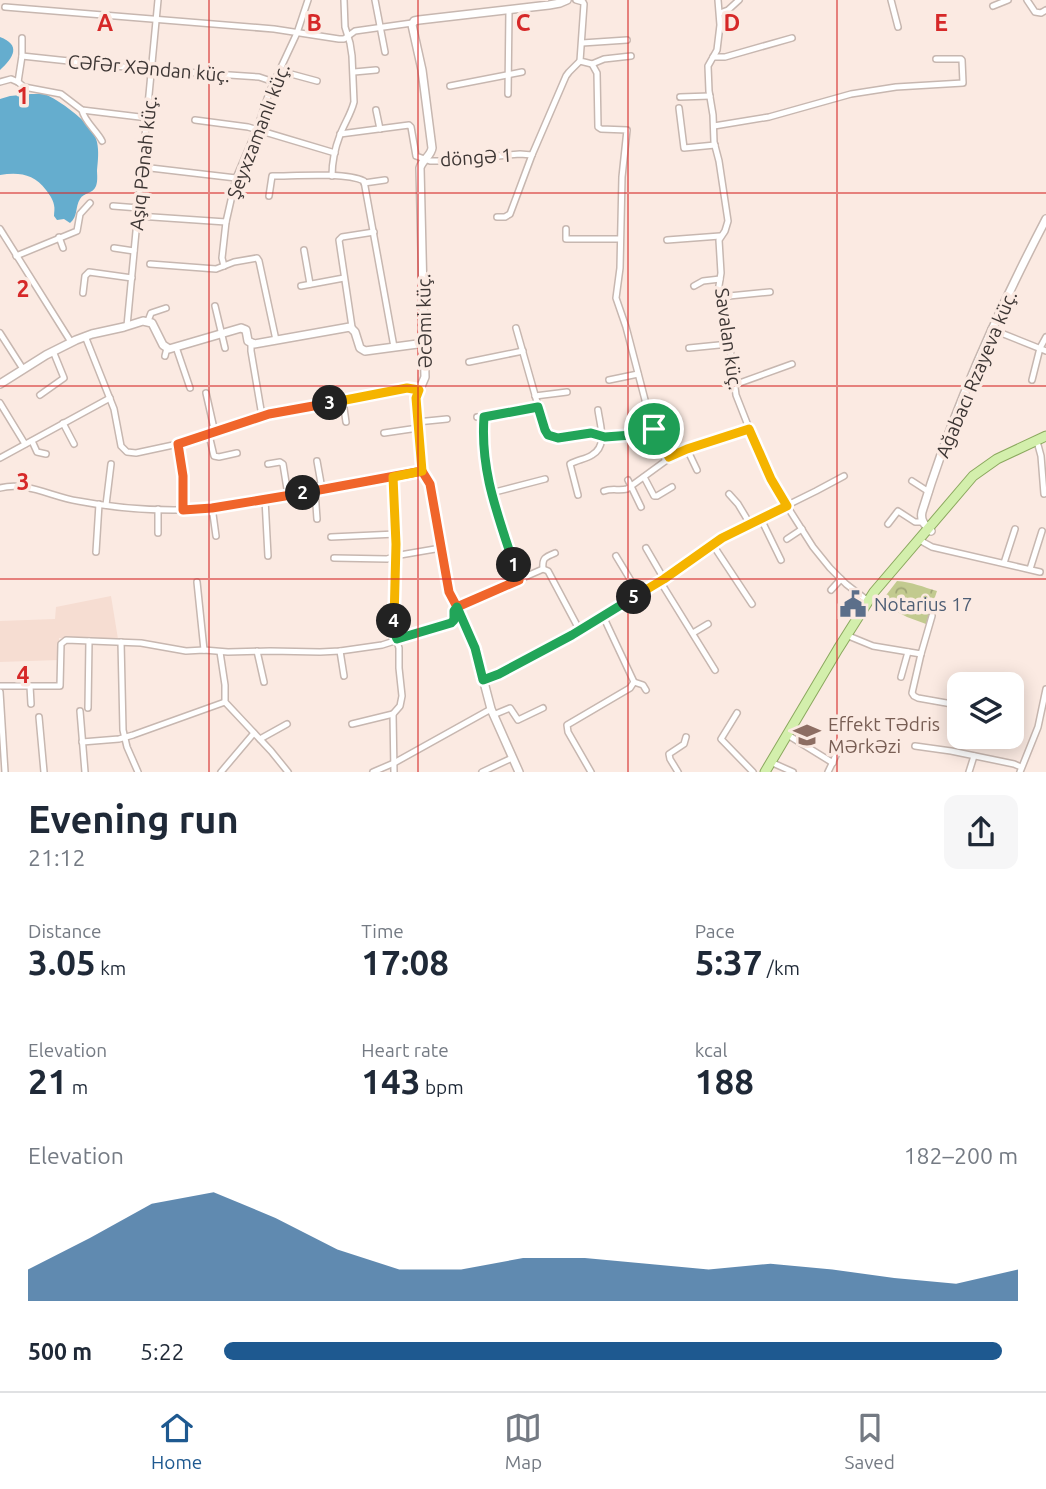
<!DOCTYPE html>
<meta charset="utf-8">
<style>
:root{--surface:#fff;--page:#f6f6f7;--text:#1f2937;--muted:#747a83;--line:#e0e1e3;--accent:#1e5990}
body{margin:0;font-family:Ubuntu,sans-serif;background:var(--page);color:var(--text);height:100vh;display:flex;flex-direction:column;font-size:26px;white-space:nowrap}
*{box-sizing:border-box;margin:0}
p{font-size:23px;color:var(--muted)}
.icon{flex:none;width:38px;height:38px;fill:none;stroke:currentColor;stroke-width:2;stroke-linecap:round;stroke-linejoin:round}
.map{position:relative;height:772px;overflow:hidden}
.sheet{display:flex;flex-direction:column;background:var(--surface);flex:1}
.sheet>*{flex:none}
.buttons{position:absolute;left:947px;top:672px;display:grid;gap:14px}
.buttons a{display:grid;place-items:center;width:77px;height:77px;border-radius:14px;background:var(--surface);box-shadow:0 4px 18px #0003;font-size:35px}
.pin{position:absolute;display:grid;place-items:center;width:60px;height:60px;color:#fff;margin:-30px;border:4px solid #fff;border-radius:50%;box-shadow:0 2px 7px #0007}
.km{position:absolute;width:35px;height:35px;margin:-18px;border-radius:50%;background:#222;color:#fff;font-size:19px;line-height:35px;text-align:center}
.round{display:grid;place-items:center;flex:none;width:74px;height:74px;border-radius:14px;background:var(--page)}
.headline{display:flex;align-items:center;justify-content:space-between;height:119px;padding:0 28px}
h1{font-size:38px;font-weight:700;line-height:52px}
.metrics{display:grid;grid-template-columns:repeat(3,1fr);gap:10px;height:119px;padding:7px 28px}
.metrics div{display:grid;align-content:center}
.metrics b{font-size:35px;font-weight:700}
.metrics small{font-size:19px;font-weight:400}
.metrics p{font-size:19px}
.chart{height:196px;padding:14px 28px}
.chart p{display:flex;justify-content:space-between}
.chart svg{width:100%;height:126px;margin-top:7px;fill:var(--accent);opacity:.7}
ul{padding:0 28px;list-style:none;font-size:23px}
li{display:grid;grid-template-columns:112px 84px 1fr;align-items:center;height:52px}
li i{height:18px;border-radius:9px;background:var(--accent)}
.tab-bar{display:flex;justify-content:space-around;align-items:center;height:98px;border-top:2px solid var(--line);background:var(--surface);font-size:19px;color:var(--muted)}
.tab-bar a{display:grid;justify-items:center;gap:4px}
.tab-bar .active{color:var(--accent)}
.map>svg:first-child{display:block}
.built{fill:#f6ddd2}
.park{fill:url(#park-crowns)}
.water{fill:#65adce}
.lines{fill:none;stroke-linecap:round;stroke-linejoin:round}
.minor-casing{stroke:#c7b7b0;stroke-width:8}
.tertiary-casing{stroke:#c7b7b0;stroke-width:10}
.primary-casing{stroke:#8ba85e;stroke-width:11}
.minor{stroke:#fff;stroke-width:5}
.tertiary{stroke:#fff;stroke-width:7}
.primary{stroke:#d3efac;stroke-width:9}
.split-1-casing{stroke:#fff;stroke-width:14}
.split-2-casing{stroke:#fff;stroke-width:14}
.split-3-casing{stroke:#fff;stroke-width:14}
.split-4-casing{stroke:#fff;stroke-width:14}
.split-5-casing{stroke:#fff;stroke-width:14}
.split-6-casing{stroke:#fff;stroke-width:14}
.split-1{stroke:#22a559;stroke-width:9}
.split-2{stroke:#f0652b;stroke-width:9}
.split-3{stroke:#f0652b;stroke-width:9}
.split-4{stroke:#f5b400;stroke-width:9}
.split-5{stroke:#22a559;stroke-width:9}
.split-6{stroke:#f5b400;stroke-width:9}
.grid{fill:none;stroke:#d62828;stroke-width:2;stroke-opacity:0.55}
.labels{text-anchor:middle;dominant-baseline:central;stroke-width:7;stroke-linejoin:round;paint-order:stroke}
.street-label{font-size:19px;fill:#3d3634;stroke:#fbeae2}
.service-label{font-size:19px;fill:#4e5e75;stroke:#fbeae2;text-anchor:start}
.education-label{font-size:19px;fill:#785e54;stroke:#fbeae2;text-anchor:start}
.grid-label{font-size:23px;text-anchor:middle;font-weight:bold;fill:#d62828;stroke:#fbeae2;stroke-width:7;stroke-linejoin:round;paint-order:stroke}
</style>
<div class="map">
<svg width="1046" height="772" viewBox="0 0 1046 772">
<defs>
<pattern id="park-crowns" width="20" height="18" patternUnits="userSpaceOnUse" patternTransform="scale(1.75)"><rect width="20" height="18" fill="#c2ca8f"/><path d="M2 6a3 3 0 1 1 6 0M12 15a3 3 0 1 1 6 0" fill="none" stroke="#9fa576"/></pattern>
</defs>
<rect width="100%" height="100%" fill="#fbeae2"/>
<polygon class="built" points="111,596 118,639 59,638 59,660 0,662 0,621 55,619 56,607"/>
<path class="park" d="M897 581C912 582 923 587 937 591L926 624 907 617 880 603Z"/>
<g class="water">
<path d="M0 37C21 45 14 57 0 70Z"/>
<path d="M31 94C36 94 42 93 47 95 63 103 93 124 97 142 99 151 98 161 97 170 97 174 98 181 96 186 93 194 84 192 80 199 75 207 78 217 70 223L64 219 57 220 54 216C54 212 55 209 54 205 53 199 49 194 46 190 34 174 19 172 0 175V99L10 96Z"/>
</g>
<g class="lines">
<defs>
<g id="minor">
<polyline points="375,0 385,52"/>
<polyline points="576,0 583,2 584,4 580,61 592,64 597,73 598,127 601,129 627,130 622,177 620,268 616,298 626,327 650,419 669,457"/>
<polyline points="718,0 720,25 717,50 708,66 709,91 713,115 714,142 719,161 728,221 725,231 719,240 721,273 718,292 728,333 736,395 762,461 787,506 813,547 830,568 846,584 868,601"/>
<polyline points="891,0 898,27"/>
<polyline points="1027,0 1035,12 1041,13 1046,10"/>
<polyline points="993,6 1008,0"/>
<polyline points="5,7 274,29 339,39 344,39 355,31 412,23"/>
<polyline points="720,13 728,10 739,0"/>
<polyline points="582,43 627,40"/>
<polyline points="22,56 153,70 259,77 274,82"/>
<polyline points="713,57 725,57 792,38"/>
<polyline points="592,64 604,59 631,56"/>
<polyline points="280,71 317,81"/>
<polyline points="354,72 376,70"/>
<polyline points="0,82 11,79 18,82 24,87 61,94 82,110 148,118"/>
<polyline points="18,82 22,56 22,38"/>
<polyline points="450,86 522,72"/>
<polyline points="508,94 509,10"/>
<polyline points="680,97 710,96"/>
<polyline points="679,108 684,148 715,145"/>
<path d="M82 110C84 121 97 131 102 141"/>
<polyline points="376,110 380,129"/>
<polyline points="195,120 248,127 335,153"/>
<polyline points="714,126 769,117 851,94 896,87 963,83 962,60 961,59 936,59"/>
<polyline points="340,134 409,125 411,127 416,156 430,161 440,161 520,154 532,155 566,76 569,72 580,61"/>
<polyline points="142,167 236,178"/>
<path d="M332 176C332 162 335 148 340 135 344 124 351 114 354 102L352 56 350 43 345 27 344 0"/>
<polyline points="364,183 385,180"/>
<path d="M269 196 272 176C295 176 345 172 364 181L394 347"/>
<polyline points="113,206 139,208"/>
<polyline points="138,216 226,222"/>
<polyline points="497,217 505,217 510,214 532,155"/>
<polyline points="0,229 71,342"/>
<polyline points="566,229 566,239 620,239"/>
<polyline points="59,237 63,248"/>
<polyline points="667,240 720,236"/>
<polyline points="114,248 134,251"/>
<polyline points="304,250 310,284"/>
<polyline points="16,256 77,231 80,214 90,203"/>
<polyline points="150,264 216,269 234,262 257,258 259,261 276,340"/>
<polyline points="224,266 222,258 226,222 236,178 257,129 269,93 297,33 308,0"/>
<polyline points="301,286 344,278"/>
<polyline points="694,286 703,281 720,279"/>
<polyline points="83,293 85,276 89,272 132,278"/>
<polyline points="719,297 770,292"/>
<polyline points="215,306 225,348"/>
<polyline points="148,321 151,313 166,308"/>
<polyline points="127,326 158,0"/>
<polyline points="352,327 339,240 342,237 374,232"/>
<polyline points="516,328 545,430 548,435 558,438 591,434 605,437 633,435 654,429"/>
<polyline points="991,329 1046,351"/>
<polyline points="0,333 23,369"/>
<polyline points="85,336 114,409 121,446 127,452 136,453 178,444 269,414 407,388 419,390"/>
<polyline points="251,344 251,351 262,416"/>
<polyline points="176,347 190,388"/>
<polyline points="689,348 729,344"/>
<polyline points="165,356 167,348"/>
<polyline points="469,362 523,351"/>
<polyline points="609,380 638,374"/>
<polyline points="1032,380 1040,348 1046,337"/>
<polyline points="734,385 792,364"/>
<polyline points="206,393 215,433"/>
<polyline points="40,395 64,378 53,351"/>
<polyline points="535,396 567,392"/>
<polyline points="343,401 346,422"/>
<polyline points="0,403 25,444"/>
<polyline points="477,417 493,416 538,407"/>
<path d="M484 417C480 475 501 526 519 580"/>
<polyline points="417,422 447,419"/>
<polyline points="63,423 74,444"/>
<polyline points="384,433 418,428"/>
<polyline points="209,435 214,456 219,457 237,453"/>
<polyline points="32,441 37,452 46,454"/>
<polyline points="178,444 183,481 183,510"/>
<polyline points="1038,445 1041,456 1044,494"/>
<polyline points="687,449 697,470"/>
<polyline points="0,458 110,398"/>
<polyline points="317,461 322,489"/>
<polyline points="268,464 280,462 283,464 288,495"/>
<polyline points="393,477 396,544 394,632 399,648 399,668 402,696 400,706 393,714 394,772"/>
<polyline points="644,477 654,496 657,496 672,487"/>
<polyline points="628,480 641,507"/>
<polyline points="912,481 929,492"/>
<path d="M0 488C26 481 52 497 78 501 109 507 142 510 174 510 213 510 252 501 290 495 334 487 378 480 422 471"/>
<polyline points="315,491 317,519"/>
<path d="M604 491C612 488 619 491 627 489L675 454 749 429"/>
<polyline points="491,493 545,479"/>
<polyline points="729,494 738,504 750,524"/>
<path d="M578 495 570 464C577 460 586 459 592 455 608 446 600 425 598 410"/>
<polyline points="265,499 268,556"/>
<polyline points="106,505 111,464"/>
<polyline points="212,507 216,536"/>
<polyline points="761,519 781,560"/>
<polyline points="888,524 898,511 915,522 923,522"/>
<polyline points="158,533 158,509"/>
<polyline points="331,537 396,534"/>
<polyline points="787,539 802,529"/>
<polyline points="923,542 932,547 1040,572"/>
<polyline points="713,545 752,604"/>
<polyline points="646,548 664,579"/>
<polyline points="96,552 99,504"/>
<polyline points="616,556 639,594"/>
<polyline points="334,558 387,559 400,555 441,548"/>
<polyline points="1004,563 1015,529"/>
<path d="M543 569C542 558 545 557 555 553"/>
<polyline points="1030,569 1042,531"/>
<polyline points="660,581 715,670"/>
<polyline points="197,582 204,650"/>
<polyline points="831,590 841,579"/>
<polyline points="932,616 921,654 912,693 914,696 918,698 952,704"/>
<polyline points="693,633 708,624"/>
<polyline points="851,637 873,646 921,654"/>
<polyline points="121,642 123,730 127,747 138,772"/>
<polyline points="257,651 264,682"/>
<polyline points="340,651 344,676"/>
<polyline points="220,652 225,685 225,702 271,751 288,772"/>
<polyline points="901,677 908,652"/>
<polyline points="483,680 499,674 572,635 664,579 731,533 816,491 844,476"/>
<polyline points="634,682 643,685 646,690"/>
<polyline points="0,686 60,686 61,644 66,640 141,643 186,651 204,650 228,652 270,651 320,652 340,651 382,645 451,623 454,620 454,611 456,607 543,569 548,571 580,631"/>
<polyline points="30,686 31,704"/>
<polyline points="0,692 5,772"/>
<polyline points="88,708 89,641"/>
<polyline points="80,711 85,772"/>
<polyline points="737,713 721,739 753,772"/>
<polyline points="493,715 510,708 518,720 543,708"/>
<polyline points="39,717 44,772"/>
<polyline points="352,724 393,714"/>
<polyline points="791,737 833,763"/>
<polyline points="260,739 287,724"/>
<polyline points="82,742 119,739 133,735 225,702"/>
<polyline points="915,746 951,751 1014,764 1021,767"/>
<polyline points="775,764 793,772"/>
<polyline points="221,772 254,733"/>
<polyline points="373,772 394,763 491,709"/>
<polyline points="482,772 512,758"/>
<polyline points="591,772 568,732 567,725 630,688 634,682 603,616"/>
<polyline points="678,772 670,759 669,754 684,744 686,737"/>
<polyline points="828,772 840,747"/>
<polyline points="969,772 974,756"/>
<polyline points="1020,772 1038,727 1046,689"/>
</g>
<g id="tertiary">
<polyline points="0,384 46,355 76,340 92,334 124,327 143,321 152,323 163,345 169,349 241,328 246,330 248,341 254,344 350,327 355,332 360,348 365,351 425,343"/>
<path d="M931 531C925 525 920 521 922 512 953 410 997 313 1046 219"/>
<path d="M519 772 491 709 475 648 461 614 450 596 432 492 430 484 421 467 416 398 425 377 420 168C422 160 431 156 432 148L422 70 412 25 414 21 419 20 549 5 560 3 567 0"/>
</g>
<polyline id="primary" points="765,772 838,649 874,592 973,476 997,459 1046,436"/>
</defs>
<use href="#minor" class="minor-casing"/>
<use href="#tertiary" class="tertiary-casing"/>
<use href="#primary" class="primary-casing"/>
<use href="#minor" class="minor"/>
<use href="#tertiary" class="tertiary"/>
<use href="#primary" class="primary"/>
</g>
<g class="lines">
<defs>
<path id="split-1" d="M514 565C498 515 480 471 484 417L538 407 545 430 548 435 558 438 591 433 605 437 632 435 654 429"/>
<polyline id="split-2" points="303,493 422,471 430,484 449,592 457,607 519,580 514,565"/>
<polyline id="split-3" points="303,493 212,508 183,510 183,476 178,444 269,414 330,403"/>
<polyline id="split-4" points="330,403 407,388 419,390 416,398 422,471 393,477 396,544 394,621"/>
<polyline id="split-5" points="394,621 394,632 397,639 451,623 454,620 454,611 457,607 475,648 483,680 499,674 572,635 634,597"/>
<polyline id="split-6" points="634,597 664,579 722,538 787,506 771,479 749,429 687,449 669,457 654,429"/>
</defs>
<use href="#split-1" class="split-1-casing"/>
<use href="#split-2" class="split-2-casing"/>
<use href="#split-3" class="split-3-casing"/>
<use href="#split-4" class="split-4-casing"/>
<use href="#split-5" class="split-5-casing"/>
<use href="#split-6" class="split-6-casing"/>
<use href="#split-1" class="split-1"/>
<use href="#split-2" class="split-2"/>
<use href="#split-3" class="split-3"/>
<use href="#split-4" class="split-4"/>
<use href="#split-5" class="split-5"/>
<use href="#split-6" class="split-6"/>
</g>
<path class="grid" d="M209 0V772M418 0V772M628 0V772M837 0V772M0 193H1046M0 386H1046M0 579H1046"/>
<defs>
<symbol id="civic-bare" viewBox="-9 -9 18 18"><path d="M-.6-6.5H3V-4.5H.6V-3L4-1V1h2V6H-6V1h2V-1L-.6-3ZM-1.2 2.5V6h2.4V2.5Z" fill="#5c6f8a" stroke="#fbeae2" stroke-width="2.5" paint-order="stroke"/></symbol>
<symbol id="university-bare" viewBox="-9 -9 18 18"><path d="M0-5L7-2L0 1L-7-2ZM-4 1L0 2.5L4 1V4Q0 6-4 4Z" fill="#8d6e63" stroke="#fbeae2" stroke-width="2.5" paint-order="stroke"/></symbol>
</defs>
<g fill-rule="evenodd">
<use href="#civic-bare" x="834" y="585" width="38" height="38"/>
<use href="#university-bare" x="788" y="716" width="38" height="38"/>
</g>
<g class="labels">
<g class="street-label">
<text transform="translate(149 68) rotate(5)">Cəfər Xəndan küç.</text>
<text transform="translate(258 131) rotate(-69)">Şeyxzamanlı küç.</text>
<text transform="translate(476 157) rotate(-4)">döngə 1</text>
<text transform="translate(143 163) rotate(-84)">Aşıq Pənah küç.</text>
<text transform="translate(424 321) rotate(-91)">Əcəmi küç.</text>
<text transform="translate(729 339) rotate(82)">Savalan küç.</text>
<text transform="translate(976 374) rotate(-67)">Ağabacı Rzayeva küç.</text>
</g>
<g class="service-label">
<text x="874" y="604">Notarius 17</text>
</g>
<g class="education-label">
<text x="828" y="724">Effekt Tədris<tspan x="828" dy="22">Mərkəzi</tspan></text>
</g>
</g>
<g class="grid-label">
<text x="105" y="31">A</text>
<text x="314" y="31">B</text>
<text x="523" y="31">C</text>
<text x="732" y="31">D</text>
<text x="941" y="31">E</text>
<text x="23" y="104">1</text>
<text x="23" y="297">2</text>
<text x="23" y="490">3</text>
<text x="23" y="683">4</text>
</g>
</svg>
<div class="buttons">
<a><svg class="icon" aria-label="layers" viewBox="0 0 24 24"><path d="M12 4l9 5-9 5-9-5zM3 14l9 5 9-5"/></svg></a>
</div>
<div class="pin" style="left:654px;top:429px;background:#1e9e55"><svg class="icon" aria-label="arrive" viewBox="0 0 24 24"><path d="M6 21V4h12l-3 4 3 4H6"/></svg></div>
<b class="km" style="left:514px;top:565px">1</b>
<b class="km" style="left:303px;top:493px">2</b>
<b class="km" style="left:330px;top:403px">3</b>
<b class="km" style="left:394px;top:621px">4</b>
<b class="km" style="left:634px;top:597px">5</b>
</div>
<section class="sheet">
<div class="headline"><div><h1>Evening run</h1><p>21:12</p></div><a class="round"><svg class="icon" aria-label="share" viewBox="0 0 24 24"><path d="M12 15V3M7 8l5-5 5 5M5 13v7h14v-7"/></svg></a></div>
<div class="metrics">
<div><p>Distance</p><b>3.05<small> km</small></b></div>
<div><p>Time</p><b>17:08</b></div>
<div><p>Pace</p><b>5:37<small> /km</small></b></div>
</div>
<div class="metrics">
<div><p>Elevation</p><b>21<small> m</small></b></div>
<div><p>Heart rate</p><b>143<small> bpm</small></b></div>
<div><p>kcal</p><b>188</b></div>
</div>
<div class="chart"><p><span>Elevation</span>182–200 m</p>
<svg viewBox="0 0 160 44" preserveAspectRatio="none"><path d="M0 44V33L10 22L20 10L30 6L40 15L50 26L60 33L70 33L80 29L90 29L100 31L110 33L120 31L130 33L140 36L150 38L160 33V44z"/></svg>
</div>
<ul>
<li><b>500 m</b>5:22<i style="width:98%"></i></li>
</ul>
</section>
<nav class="tab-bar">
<a class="active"><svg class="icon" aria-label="home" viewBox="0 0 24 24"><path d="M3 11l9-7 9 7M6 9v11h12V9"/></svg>Home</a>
<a><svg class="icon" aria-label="map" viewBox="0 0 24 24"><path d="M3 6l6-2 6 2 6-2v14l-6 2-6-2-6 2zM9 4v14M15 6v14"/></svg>Map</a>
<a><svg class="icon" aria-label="saved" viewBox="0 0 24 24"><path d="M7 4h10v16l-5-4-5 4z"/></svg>Saved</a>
</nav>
